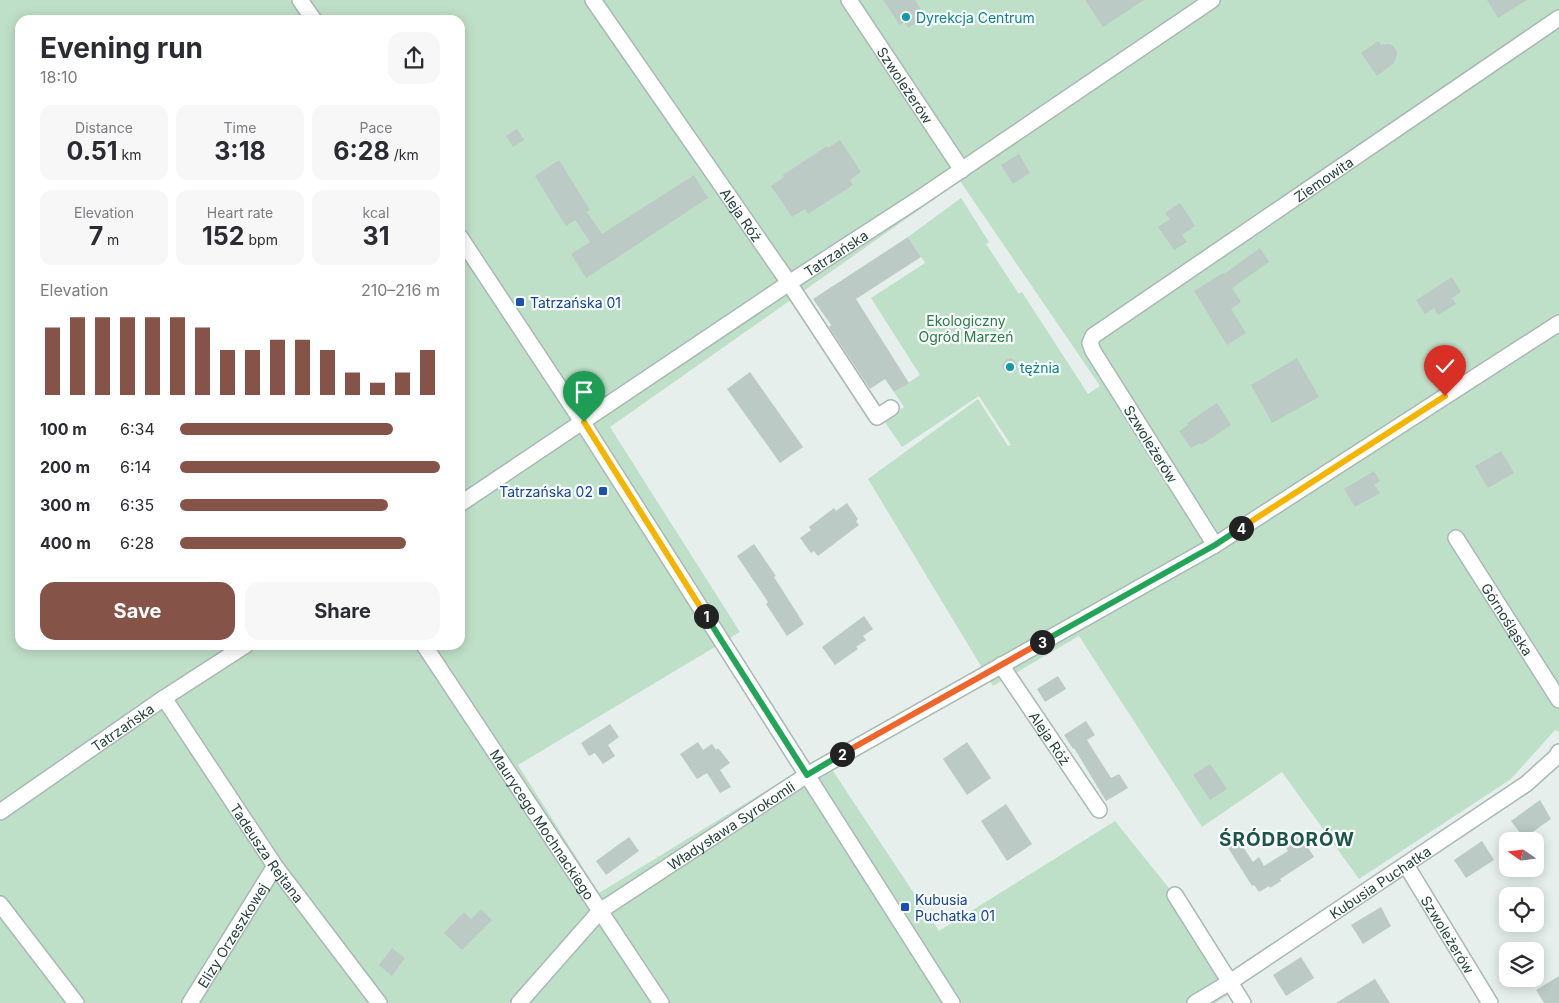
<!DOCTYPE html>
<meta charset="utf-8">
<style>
:root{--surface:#fff;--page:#f7f7f7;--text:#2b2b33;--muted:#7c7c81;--accent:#855347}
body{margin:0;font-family:Inter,sans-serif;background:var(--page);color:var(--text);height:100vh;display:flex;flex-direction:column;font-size:19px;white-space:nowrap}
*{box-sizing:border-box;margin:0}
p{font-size:16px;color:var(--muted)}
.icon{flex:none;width:28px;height:28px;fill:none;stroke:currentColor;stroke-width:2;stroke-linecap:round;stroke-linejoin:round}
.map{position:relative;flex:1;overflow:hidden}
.panel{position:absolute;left:15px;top:15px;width:450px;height:635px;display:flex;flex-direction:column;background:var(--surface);border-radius:15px;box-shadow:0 2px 12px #0003}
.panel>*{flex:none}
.needle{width:32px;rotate:284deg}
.fabs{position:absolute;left:1499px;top:832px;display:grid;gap:10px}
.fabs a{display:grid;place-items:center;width:45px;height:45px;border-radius:10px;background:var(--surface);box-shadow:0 2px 12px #0003;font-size:25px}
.pin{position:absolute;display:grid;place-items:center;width:42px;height:42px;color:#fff;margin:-51px -21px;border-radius:50% 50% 50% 0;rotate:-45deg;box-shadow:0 0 5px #0007}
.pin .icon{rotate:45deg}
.km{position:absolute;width:25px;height:25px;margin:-12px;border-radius:50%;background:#222;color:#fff;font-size:14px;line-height:25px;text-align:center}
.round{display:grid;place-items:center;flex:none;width:52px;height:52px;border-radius:15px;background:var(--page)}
.head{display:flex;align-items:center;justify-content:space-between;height:85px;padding:0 25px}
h1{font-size:28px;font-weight:700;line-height:38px}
.metrics{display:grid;grid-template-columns:repeat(3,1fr);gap:8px;height:85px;padding:5px 25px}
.metrics div{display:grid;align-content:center;border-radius:12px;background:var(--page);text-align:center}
.metrics b{font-size:25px;font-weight:700}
.metrics small{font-size:14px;font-weight:400}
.metrics p{font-size:14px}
.chart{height:140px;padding:10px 25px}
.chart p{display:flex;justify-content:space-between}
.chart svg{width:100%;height:90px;margin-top:5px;stroke:var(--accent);stroke-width:6}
.cta{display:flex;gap:10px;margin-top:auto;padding:10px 25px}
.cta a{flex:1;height:58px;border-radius:15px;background:var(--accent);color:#fff;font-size:20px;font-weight:700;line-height:58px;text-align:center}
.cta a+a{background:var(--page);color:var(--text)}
ul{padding:0 25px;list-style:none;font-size:16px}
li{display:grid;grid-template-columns:80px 60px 1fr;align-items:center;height:38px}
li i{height:12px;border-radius:6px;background:var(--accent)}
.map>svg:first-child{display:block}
.green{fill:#bfe0c8;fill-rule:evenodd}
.building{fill:#bbcac4}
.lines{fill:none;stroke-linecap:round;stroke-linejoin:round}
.minor-casing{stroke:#a8b8b2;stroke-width:18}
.minor{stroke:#fff;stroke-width:15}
.split-1-casing{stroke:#fff;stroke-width:10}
.split-2-casing{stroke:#fff;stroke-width:10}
.split-3-casing{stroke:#fff;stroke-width:10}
.split-4-casing{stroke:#fff;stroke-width:10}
.split-5-casing{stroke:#fff;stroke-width:10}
.split-1{stroke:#f5b400;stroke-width:6}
.split-2{stroke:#22a559;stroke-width:6}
.split-3{stroke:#f0652b;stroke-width:6}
.split-4{stroke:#22a559;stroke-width:6}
.split-5{stroke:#f5b400;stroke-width:6}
.culture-dot{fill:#0f9aa8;stroke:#f7fbf9;stroke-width:2}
.transit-dot{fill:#1a4fb4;stroke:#f7fbf9;stroke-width:2}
.labels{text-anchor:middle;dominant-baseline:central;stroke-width:4.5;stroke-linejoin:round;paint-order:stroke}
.culture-label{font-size:14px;fill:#0d838f;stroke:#f7fbf9;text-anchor:start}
.street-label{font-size:14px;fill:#24423a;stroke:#f7fbf9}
.transit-label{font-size:14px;fill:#164399;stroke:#f7fbf9;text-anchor:start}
.park-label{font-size:14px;fill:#2d7a4b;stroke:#f7fbf9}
.district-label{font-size:19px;font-weight:bold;letter-spacing:1px;fill:#1f5548;stroke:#f7fbf9}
</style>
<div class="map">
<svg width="1559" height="1003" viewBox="0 0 1559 1003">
<rect width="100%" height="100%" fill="#e6efeb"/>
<path class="green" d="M0 0H1559V732L1555 730 1511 779 1359 879 1282 772 1202 827 1079 636 993 686 868 479 978 399 1008 446 1011 445 979 396 902 447 884 421 904 407 894 392 920 375 871 298 925 263 908 237 961 198 989 242 986 244 1019 294 1022 292 1088 394 1100 386 960 181 610 427 740 632 518 765 599 893 823 756 939 931 1115 821C1162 880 1212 938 1251 1003H1233L1228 995 1215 1003H0ZM20 20H460V645H20Z"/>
<g class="building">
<polygon points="883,0 915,0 922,11 917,14 921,20 908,28 905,22 900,25"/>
<polygon points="1085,0 1144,0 1103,27"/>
<polygon points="1487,0 1527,0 1498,18"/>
<polygon points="1378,41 1381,45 1389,44 1393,46 1397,51 1397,54 1394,63 1377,76 1361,53"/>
<polygon points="517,129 524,140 513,147 506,136"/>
<polygon points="840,140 861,172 850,180 853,185 808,214 805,209 792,217 771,186 784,177 783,175 827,146 828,148"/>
<polygon points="1019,154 1030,173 1013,184 1001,165"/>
<polygon points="559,160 590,210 587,212 602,234 694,175 708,198 586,278 571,254 590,242 575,220 566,226 535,176"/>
<polygon points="1180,203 1195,226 1182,235 1187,242 1174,250 1158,227 1170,219 1165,213"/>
<polygon points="908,237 921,257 856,299 909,383 894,392 885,379 870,389 829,327 831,325 813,299"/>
<polygon points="1260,248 1269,262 1232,288 1241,302 1231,309 1246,333 1227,345 1194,291 1223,273 1224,274"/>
<polygon points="1452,277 1461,292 1452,298 1456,304 1438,315 1434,308 1425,314 1416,300"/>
<polygon points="1011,358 1016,362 1017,368 1011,373 1004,371 1002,366 1005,360"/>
<polygon points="1297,358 1319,397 1272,423 1251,385"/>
<polygon points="750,372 803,447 780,463 727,389"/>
<polygon points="1217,403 1231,425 1201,445 1200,443 1191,448 1179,431 1188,425 1187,423"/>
<polygon points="1501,451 1514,473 1488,488 1475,466"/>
<polygon points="1374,471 1380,481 1374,485 1380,493 1355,507 1344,489"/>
<polygon points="847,503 858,519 856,521 859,525 818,556 814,551 811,553 800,538 811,530 809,527 834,508 836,511"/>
<polygon points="754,544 776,576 774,577 804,624 787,636 766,604 768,602 737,556"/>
<polygon points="864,616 873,629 863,636 866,640 856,647 858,649 835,665 822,647"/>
<polygon points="1058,676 1066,689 1045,702 1037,689"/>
<polygon points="1086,721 1095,735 1087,740 1111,778 1119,774 1128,788 1106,801 1074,748 1073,749 1064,735"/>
<polygon points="610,724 619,737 608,745 615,756 603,764 595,753 589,756 581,743"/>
<polygon points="698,742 703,750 712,744 716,750 718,748 730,763 720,770 731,787 720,793 707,773 697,779 680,754"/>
<polygon points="967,742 991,778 967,795 943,759"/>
<polygon points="1210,764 1227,789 1210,800 1193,775"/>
<polygon points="1540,800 1551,819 1524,838 1511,821"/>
<polygon points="1006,804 1032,844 1007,861 981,821"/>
<polygon points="1298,832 1314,857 1280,879 1281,881 1270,888 1269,886 1259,892 1254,885 1252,886 1225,843 1236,836 1253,862 1259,857 1264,866 1288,851 1283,842"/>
<polygon points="629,837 639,851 606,875 596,861"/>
<polygon points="1482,841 1494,860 1466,878 1454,860"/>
<polygon points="1381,907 1391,926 1363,944 1351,925"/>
<polygon points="481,909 492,920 462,950 444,933 464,912 471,919"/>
<polygon points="392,948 405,958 392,976 379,965"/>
<polygon points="1301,957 1314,978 1286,996 1273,975"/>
<polygon points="1559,976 1559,1003 1544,1003 1536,990"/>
<polygon points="1375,979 1390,1003 1336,1003"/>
</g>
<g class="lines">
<defs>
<g id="minor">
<polyline points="300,0 314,20"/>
<path id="s1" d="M593 0 785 277 877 417 891 408"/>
<path id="s2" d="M849 0 962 170"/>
<polyline points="460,237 583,423 952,1003"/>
<path id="s3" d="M460 504 789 283 920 198 1212 0"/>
<path id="s4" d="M1456 538 1559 700"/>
<path id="s5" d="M1215 545 1093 351 1090 343 1093 336 1559 18"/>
<path id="s6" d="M424 645 661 1003"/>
<path id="s7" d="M1001 665 1099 810"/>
<path id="s8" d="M164 698 275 866 379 1003"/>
<path id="s9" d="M0 812 164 698 246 645"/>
<path id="s10" d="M1406 865 1490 1003"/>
<polyline points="1175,895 1243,1003"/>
<polyline points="0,904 76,1003"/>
<path id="s11" d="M190 1003 275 866"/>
<path id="s12" d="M519 1003 600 911 807 775 1215 545 1559 323"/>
<path id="s13" d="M1195 1003 1230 982 1526 784 1556 757 1559 752"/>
</g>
</defs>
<use href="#minor" class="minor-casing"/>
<use href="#minor" class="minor"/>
</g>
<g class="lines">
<defs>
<polyline id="split-1" points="584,422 706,616"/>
<polyline id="split-2" points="706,616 807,775 842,754"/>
<polyline id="split-3" points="842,754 1042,642"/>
<polyline id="split-4" points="1042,642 1215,545 1241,528"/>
<polyline id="split-5" points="1241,528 1445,396"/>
</defs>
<use href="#split-1" class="split-1-casing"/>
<use href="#split-2" class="split-2-casing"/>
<use href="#split-3" class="split-3-casing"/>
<use href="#split-4" class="split-4-casing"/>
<use href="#split-5" class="split-5-casing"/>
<use href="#split-1" class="split-1"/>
<use href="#split-2" class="split-2"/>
<use href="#split-3" class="split-3"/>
<use href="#split-4" class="split-4"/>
<use href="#split-5" class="split-5"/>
</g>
<g class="culture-dot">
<circle cx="906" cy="17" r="5"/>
<circle cx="1010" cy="367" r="5"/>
</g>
<g class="transit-dot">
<rect x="515" y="297" width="10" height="10" rx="2.5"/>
<rect x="598" y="486" width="10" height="10" rx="2.5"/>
<rect x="900" y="902" width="10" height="10" rx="2.5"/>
</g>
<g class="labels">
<g class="culture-label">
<text x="916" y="17">Dyrekcja Centrum</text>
<text x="1020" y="367">tężnia</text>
</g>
<g class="street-label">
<text stroke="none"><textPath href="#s2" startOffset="102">Szwoleżerów</textPath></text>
<text stroke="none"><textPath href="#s5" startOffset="524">Ziemowita</textPath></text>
<text stroke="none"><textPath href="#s1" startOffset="261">Aleja Róż</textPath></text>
<text stroke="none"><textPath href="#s3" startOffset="452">Tatrzańska</textPath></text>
<text transform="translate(1151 444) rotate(58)">Szwoleżerów</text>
<text stroke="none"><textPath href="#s4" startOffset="96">Górnośląska</textPath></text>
<text stroke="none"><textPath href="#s9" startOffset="149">Tatrzańska</textPath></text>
<text stroke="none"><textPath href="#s7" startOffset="88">Aleja Róż</textPath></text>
<text stroke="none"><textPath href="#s6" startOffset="215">Maurycego Mochnackiego</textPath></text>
<text stroke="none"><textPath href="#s12" startOffset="279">Władysława Syrokomli</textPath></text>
<text stroke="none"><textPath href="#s8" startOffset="186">Tadeusza Rejtana</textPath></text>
<text stroke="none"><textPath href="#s13" startOffset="221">Kubusia Puchatka</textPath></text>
<text stroke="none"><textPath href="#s10" startOffset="81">Szwoleżerów</textPath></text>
<text stroke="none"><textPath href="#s11" startOffset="80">Elizy Orzeszkowej</textPath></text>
</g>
<g class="transit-label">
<text x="530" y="302">Tatrzańska 01</text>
<text x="593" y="491" text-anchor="end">Tatrzańska 02</text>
<text x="915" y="899">Kubusia<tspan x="915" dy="16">Puchatka 01</tspan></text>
</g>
<g class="park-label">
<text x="966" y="320">Ekologiczny<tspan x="966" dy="16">Ogród Marzeń</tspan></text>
</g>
<g class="district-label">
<text x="1287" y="839">ŚRÓDBORÓW</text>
</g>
</g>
</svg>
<div class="fabs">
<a><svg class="needle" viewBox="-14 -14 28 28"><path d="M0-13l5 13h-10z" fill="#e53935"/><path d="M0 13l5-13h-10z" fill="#7c7c81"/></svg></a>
<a><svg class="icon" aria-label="locate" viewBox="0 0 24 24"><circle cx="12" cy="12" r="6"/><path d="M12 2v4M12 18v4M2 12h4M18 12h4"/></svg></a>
<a><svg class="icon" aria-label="layers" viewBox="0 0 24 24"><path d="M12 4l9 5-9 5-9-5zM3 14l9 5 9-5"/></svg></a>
</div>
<div class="pin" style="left:584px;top:422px;background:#1e9e55"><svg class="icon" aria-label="arrive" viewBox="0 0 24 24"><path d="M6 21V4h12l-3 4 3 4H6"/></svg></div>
<div class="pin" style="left:1445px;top:396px;background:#d93025"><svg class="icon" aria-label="check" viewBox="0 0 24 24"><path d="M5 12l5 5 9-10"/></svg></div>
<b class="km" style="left:706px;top:616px">1</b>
<b class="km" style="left:842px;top:754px">2</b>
<b class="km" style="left:1042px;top:642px">3</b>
<b class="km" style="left:1241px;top:528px">4</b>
<section class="panel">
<div class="head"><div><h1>Evening run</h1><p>18:10</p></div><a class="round"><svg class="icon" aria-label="share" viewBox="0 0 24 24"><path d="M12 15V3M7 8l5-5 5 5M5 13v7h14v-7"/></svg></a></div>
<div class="metrics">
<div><p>Distance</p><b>0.51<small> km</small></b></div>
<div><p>Time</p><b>3:18</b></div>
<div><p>Pace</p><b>6:28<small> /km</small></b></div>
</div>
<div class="metrics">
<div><p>Elevation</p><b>7<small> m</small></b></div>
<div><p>Heart rate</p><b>152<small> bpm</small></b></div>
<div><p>kcal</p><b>31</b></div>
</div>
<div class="chart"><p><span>Elevation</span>210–216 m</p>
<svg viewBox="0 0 160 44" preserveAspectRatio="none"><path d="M5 44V11M15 44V6M25 44V6M35 44V6M45 44V6M55 44V6M65 44V11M75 44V22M85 44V22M95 44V17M105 44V17M115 44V22M125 44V33M135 44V38M145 44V33M155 44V22"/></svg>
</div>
<ul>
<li><b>100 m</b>6:34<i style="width:82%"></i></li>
<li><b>200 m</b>6:14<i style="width:100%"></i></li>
<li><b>300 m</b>6:35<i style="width:80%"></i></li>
<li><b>400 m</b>6:28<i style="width:87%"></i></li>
</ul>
<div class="cta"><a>Save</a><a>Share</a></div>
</section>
</div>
